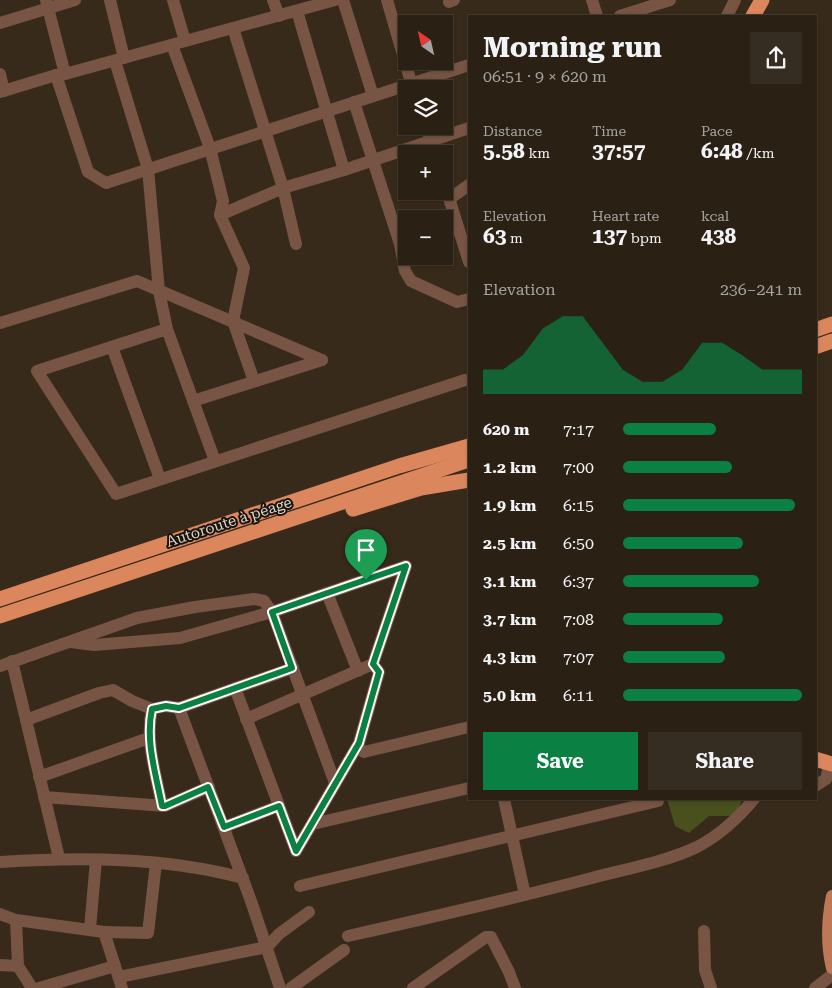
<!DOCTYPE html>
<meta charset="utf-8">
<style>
:root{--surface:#2a2014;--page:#362d22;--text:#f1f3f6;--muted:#a5a3a0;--line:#463e34;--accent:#0b8043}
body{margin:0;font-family:"Roboto Serif",serif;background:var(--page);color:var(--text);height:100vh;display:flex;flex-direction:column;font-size:19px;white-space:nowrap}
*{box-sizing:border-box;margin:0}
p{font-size:16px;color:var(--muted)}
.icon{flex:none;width:28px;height:28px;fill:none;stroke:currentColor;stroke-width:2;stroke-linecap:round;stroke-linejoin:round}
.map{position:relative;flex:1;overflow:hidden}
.details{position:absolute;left:468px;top:15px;width:349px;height:785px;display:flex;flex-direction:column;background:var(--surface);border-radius:0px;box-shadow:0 1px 4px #0004,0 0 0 1px var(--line)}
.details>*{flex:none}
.needle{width:32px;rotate:326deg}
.controls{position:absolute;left:398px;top:15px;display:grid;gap:10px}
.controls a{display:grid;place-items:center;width:55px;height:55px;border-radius:0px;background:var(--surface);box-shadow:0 1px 4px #0004,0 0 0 1px var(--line);font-size:25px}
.pin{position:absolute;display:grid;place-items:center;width:42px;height:42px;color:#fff;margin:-51px -21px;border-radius:50% 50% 50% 0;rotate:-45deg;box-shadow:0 0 5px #0007}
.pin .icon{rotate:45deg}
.round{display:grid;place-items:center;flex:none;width:52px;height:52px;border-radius:0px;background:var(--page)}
.summary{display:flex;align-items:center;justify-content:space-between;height:85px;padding:0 15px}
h1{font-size:28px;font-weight:700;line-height:38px}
.metrics{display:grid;grid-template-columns:repeat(3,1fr);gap:8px;height:85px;padding:5px 15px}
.metrics div{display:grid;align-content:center}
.metrics b{font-size:21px;font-weight:700}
.metrics small{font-size:14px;font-weight:400}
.metrics p{font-size:14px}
.chart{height:140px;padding:10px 15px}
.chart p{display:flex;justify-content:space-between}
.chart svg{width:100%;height:90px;margin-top:5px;fill:var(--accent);opacity:.7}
.cta{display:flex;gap:10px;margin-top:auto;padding:10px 15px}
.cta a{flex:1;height:58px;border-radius:0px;background:var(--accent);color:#fff;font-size:20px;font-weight:700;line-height:58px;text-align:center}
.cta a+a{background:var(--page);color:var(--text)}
ul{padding:0 15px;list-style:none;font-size:16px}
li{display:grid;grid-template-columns:80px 60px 1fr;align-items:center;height:38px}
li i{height:12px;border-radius:6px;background:var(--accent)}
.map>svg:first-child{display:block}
.water{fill:#494f1d}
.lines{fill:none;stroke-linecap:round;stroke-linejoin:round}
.minor{stroke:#775443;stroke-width:12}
.major{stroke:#bf7855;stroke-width:12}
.highway{stroke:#db865c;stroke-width:15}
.route-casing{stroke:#fff;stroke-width:10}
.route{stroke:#0b8043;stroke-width:6}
.labels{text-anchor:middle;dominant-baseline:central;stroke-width:4;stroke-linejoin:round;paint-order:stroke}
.street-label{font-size:15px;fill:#ddd4cb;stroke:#1a140d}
</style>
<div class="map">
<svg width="832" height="988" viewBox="0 0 832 988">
<rect width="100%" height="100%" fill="#382a1a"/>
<polygon class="water" points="667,799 742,799 736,816 709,816 689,833 675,826"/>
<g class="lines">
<g class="minor">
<polyline points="46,0 65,74"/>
<polyline points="110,0 124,58"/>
<polyline points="173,0 185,41"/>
<polyline points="273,0 279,16"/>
<polyline points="343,0 373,96"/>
<polyline points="387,0 413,89"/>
<polyline points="592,0 597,16"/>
<polyline points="449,2 454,0"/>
<polyline points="297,11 344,170"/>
<polyline points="620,16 670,0"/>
<polyline points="727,16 735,0"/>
<polyline points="0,23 75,0"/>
<polyline points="233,28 283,188 296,244"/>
<polyline points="172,45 210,148 223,201 220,215 244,268 233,321 254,381"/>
<polyline points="115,61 148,169 159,291 167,329 215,461"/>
<polyline points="0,74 4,91"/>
<polyline points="56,75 88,172 106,183 469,65"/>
<polyline points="0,92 56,75 65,74 335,0"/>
<polyline points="354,102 400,244 405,271 411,281 457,302 469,299"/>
<polyline points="426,126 435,154"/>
<polyline points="444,182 469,262"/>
<polyline points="449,199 469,185"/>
<polyline points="220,215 283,188 344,170 469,128"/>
<polyline points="444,232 458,229"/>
<polyline points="0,323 137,281 322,360"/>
<polyline points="167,329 37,371 116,494 465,380"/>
<polyline points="112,347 160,479"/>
<polyline points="193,401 322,360"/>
<polyline points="327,593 358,671"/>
<polyline points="71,642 94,645 180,638 272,612 406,566"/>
<polyline points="12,661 59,858"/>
<polyline points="0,666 137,618 195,607 254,599 264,601 272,612 335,783"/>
<polyline points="235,688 296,851"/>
<polyline points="179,708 251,901 280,988"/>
<path d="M152 709C145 741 156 774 162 806"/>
<polyline points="246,719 373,664 406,566"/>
<polyline points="26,720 99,693 113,690 132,701 152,709 166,706 179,708 293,668"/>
<polyline points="364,752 469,727"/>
<polyline points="39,777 149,738"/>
<polyline points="815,786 826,779 830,763"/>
<polyline points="44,797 165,806 209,787"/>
<polyline points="504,799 525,895"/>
<polyline points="317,823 469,788"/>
<polyline points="224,827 279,806"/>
<polyline points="296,851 359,743 379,672 373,664"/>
<path d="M0 862C80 857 165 857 243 878"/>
<polyline points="300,886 658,801"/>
<polyline points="0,914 16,920 104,932 122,988"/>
<polyline points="16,920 18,966 32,988"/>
<polyline points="90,929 96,860"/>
<polyline points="704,931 705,970 711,988"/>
<polyline points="104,932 148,933 156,863"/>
<path d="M348 936C428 918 508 900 588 879 621 870 666 862 697 847 718 836 739 817 754 799"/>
<polyline points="0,965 18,966"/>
<polyline points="119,977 267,947 279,934 309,912"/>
<polyline points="39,988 115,966"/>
<polyline points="291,988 344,950"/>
<polyline points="413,988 486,937 491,937 509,972 515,988"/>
<polyline points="815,988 832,975"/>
</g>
<path class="major" d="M832 896C827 921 826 943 832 968"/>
<g class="highway">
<polyline points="753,16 762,0"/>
<polyline points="815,330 832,324"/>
<polyline points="815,347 832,341"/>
<polyline points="353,509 421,488 469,480"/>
<polyline points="0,599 399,466 469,446"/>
<polyline points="0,616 469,460"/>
<polyline points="815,759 832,764"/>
</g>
</g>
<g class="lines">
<defs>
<path id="route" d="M406 566 373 664 379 672 359 743 296 851 279 806 224 827 208 787 165 806H162C156 774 145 741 152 709L166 706 179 708 292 668 272 612Z"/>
</defs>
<use href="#route" class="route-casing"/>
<use href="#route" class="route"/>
</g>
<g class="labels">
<g class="street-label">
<text transform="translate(229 522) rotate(-18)">Autoroute à péage</text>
</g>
</g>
</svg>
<div class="controls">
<a><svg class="needle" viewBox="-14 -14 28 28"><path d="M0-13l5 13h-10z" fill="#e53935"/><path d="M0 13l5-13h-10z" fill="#a5a3a0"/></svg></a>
<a><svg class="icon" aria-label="layers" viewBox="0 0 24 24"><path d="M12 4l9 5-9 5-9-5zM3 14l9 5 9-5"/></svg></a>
<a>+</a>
<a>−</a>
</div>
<div class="pin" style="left:366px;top:580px;background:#1e9e55"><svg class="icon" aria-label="arrive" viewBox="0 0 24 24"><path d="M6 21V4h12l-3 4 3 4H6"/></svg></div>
<section class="details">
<div class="summary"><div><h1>Morning run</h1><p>06:51 · 9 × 620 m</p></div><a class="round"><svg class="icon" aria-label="share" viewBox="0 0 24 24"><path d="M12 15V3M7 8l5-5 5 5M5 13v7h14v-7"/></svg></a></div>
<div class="metrics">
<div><p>Distance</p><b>5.58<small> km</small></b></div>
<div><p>Time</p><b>37:57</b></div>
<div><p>Pace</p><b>6:48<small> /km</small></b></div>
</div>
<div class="metrics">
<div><p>Elevation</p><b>63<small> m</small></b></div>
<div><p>Heart rate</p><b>137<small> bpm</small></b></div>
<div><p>kcal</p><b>438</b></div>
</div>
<div class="chart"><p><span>Elevation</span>236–241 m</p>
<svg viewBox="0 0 160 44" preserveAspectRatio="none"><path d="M0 44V32L10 32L20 25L30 12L40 6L50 6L60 19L70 32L80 38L90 38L100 32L110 19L120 19L130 25L140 32L150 32L160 32V44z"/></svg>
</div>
<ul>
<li><b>620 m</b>7:17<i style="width:52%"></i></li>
<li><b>1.2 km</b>7:00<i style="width:61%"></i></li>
<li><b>1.9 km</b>6:15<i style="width:96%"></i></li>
<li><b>2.5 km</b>6:50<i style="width:67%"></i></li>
<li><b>3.1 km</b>6:37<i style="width:76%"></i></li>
<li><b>3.7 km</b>7:08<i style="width:56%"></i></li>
<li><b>4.3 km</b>7:07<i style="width:57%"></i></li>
<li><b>5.0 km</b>6:11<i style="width:100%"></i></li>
</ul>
<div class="cta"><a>Save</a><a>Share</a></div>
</section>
</div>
